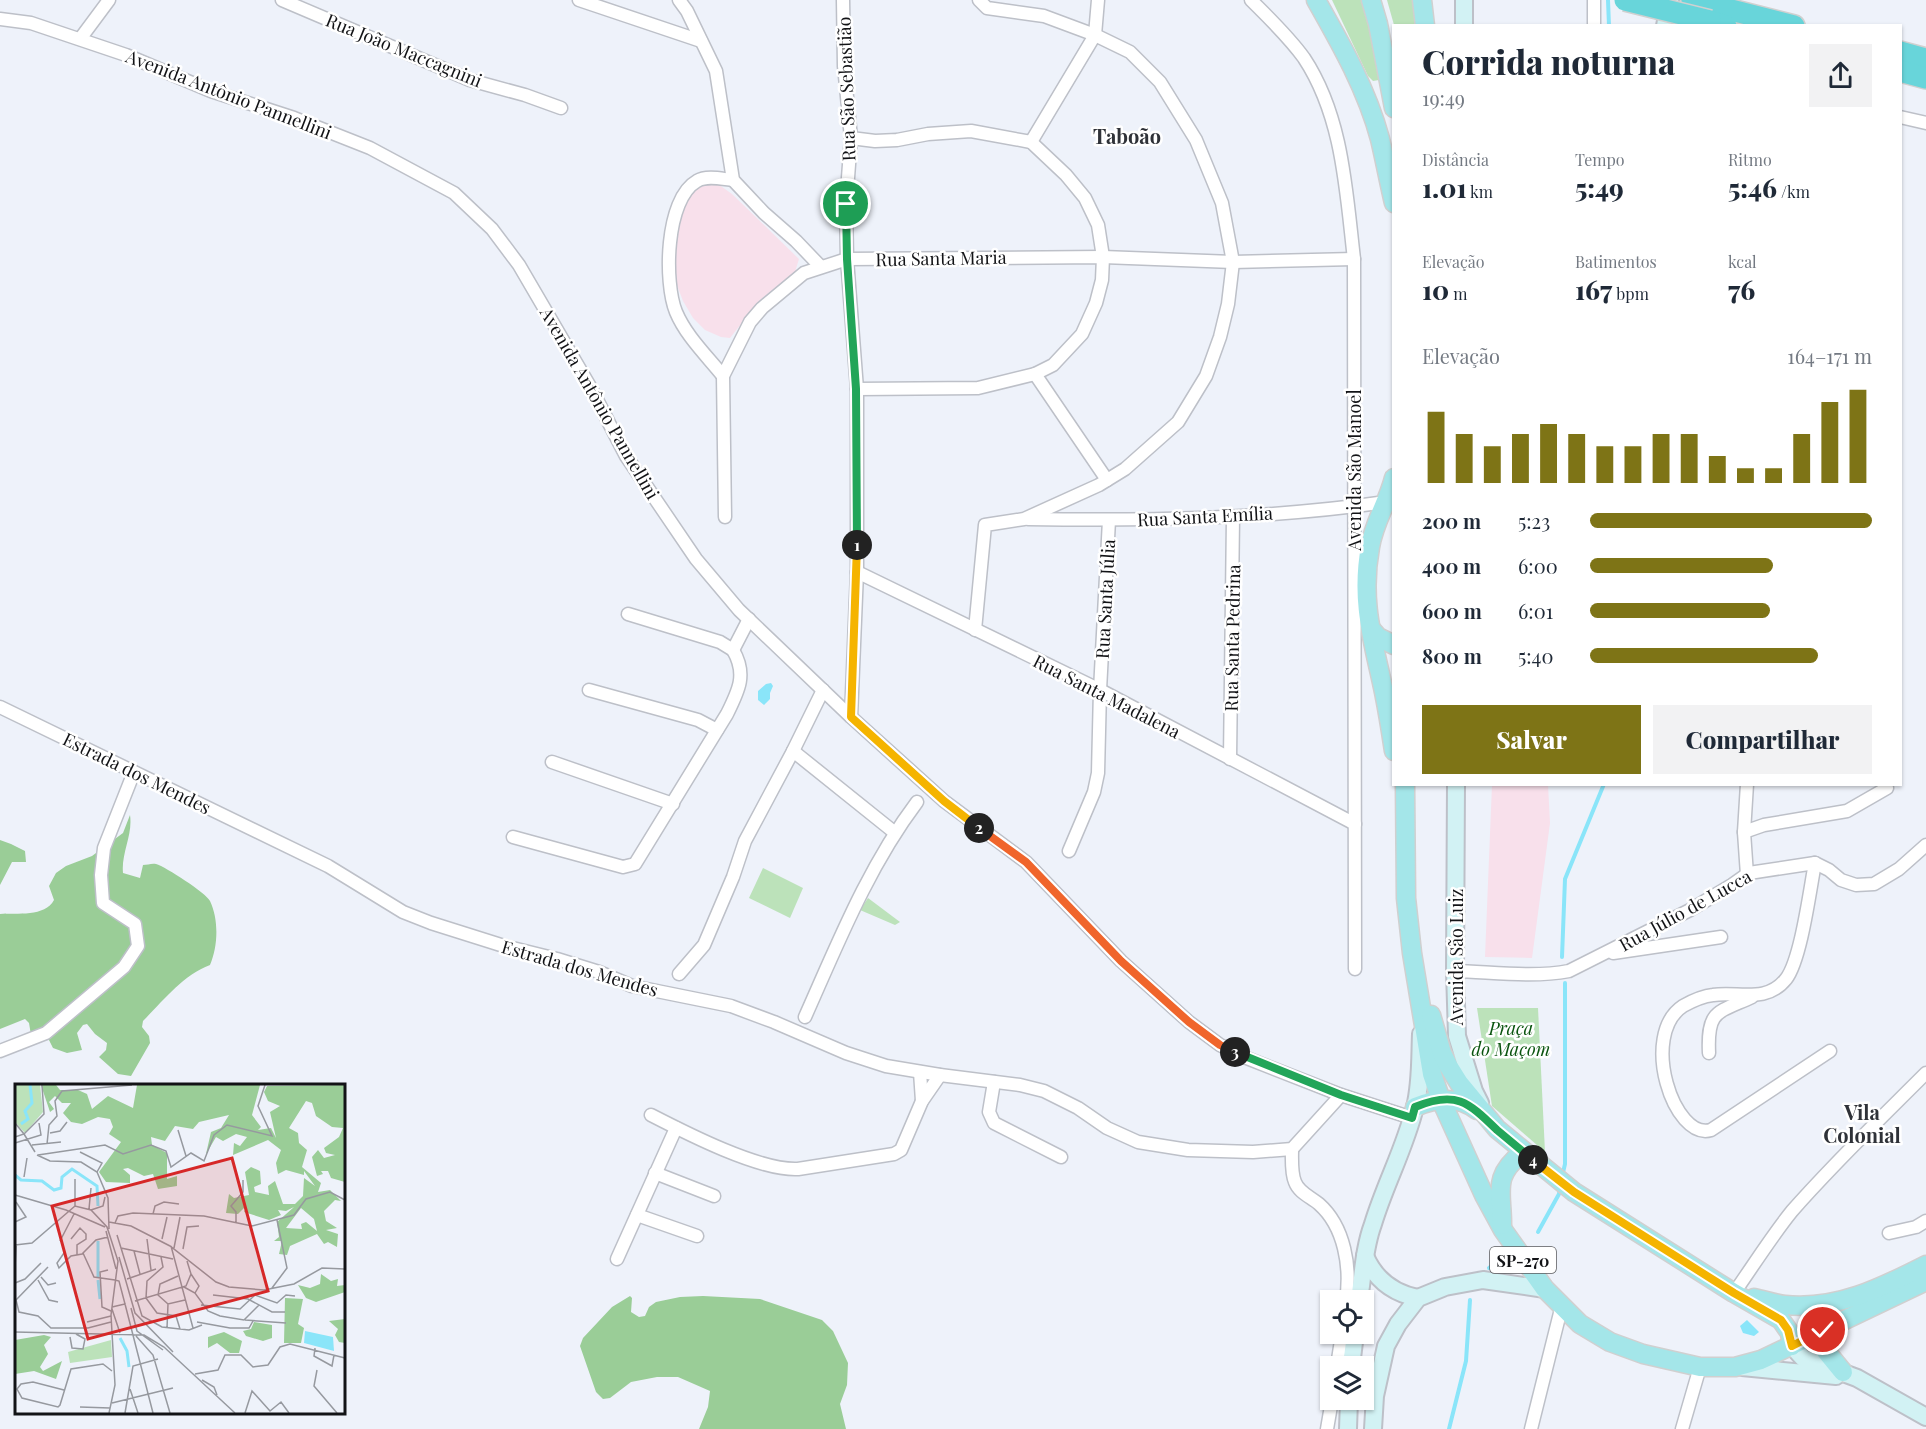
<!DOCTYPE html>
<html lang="pt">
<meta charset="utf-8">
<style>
:root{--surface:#fff;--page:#f2f2f3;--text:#1f2937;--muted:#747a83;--accent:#7e7416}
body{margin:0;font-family:"Playfair Display",serif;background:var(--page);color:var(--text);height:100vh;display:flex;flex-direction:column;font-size:22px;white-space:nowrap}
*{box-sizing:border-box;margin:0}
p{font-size:20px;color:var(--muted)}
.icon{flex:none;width:33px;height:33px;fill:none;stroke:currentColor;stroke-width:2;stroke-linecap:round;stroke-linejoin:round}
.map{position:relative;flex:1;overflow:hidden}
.details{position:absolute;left:1392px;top:24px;width:510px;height:762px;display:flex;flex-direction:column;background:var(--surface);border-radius:0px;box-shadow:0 2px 4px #0004}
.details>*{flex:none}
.tools{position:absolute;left:1320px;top:1290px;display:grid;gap:12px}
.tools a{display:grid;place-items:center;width:54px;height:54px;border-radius:0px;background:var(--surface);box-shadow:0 2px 4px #0004;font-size:30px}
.pin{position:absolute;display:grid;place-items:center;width:51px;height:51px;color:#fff;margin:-26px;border:3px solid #fff;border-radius:50%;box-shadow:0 2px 6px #0007}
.km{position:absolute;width:30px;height:30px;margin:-15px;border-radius:50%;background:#222;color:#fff;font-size:16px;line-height:30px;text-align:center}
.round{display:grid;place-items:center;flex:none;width:63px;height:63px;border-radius:0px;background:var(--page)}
.summary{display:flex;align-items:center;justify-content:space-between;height:102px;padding:0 30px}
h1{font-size:33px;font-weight:800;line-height:45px}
.figures{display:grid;grid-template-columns:repeat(3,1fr);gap:9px;height:102px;padding:6px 30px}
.figures div{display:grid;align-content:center}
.figures b{font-size:26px;font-weight:800}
.figures small{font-size:16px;font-weight:400}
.figures p{font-size:16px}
.chart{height:168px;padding:12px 30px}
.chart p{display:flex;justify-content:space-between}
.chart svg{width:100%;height:108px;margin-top:6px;stroke:var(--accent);stroke-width:6}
.action{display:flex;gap:12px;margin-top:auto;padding:12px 30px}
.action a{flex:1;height:69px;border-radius:0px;background:var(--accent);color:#fff;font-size:24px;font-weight:800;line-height:69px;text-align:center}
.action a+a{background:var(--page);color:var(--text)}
ul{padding:0 30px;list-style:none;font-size:20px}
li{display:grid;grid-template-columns:96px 72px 1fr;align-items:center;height:45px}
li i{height:15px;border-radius:8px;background:var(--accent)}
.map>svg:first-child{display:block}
.education{fill:#f8e0eb}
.green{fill:#bce2ba}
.forest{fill:#9acd97}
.water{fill:#8ae5f9}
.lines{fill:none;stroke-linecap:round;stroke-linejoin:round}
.stream{stroke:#8ae5f9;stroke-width:4}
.street-casing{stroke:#bdc0c8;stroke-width:15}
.secondary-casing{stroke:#bdc0c8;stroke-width:20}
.primary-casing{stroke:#d0d0d0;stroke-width:21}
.highway-casing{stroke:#d0d0d0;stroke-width:24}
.street{stroke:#fff;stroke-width:12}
.secondary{stroke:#d2f2f4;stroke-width:16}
.primary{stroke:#a4e6e9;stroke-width:18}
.highway{stroke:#68d5da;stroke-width:21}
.highway-bridge-casing{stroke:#d0d0d0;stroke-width:24;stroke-linecap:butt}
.highway-bridge{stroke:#68d5da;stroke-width:21}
.split-1-casing{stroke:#fff;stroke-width:12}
.split-2-casing{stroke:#fff;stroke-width:12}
.split-3-casing{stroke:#fff;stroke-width:12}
.split-4-casing{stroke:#fff;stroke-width:12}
.split-5-casing{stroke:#fff;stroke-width:12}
.split-1{stroke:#22a559;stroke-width:8}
.split-2{stroke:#f5b400;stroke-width:8}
.split-3{stroke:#f0652b;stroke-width:8}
.split-4{stroke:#22a559;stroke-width:8}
.split-5{stroke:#f5b400;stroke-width:8}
.labels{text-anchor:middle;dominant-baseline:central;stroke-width:5;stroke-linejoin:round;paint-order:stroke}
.shield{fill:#fff;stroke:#595a5c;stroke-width:1.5}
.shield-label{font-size:16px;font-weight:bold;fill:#121316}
.street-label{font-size:18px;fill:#121316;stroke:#fff}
.park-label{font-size:18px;font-style:italic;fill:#0a540f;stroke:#fff}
.neighbourhood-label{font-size:20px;font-weight:bold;fill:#2f3238;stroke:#fff}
.inset-river{fill:none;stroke:#8ae5f9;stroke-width:3}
.inset-road{fill:none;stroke:#96999f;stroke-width:1.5}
.view{fill:#d62828;fill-opacity:0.15;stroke:#d62828;stroke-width:3}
.inset-edge{fill:none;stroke:#121316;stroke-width:3}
</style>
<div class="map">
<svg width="1926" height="1429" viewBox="0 0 1926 1429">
<rect width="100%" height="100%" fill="#eef2fa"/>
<g class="education">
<polygon points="718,184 732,194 799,259 795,272 760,300 730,338 721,337 705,330 693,318 683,301 675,280 674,258 681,214 690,194 702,185"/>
<polygon points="1492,785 1548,785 1550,823 1532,958 1485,957"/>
</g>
<g class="green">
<polygon points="1332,0 1361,0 1369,26 1379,80 1373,81 1368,76"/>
<polygon points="1387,0 1413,0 1415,25 1394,25"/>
<polygon points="763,868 803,888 790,918 749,898"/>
<polygon points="868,898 900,922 895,925 860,910"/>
<polygon points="1477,1008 1538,1008 1545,1152 1492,1106"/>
</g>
<g class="forest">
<path d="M130 815C133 835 121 853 123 873L140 878 143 865C147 865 152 863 156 864 166 867 206 893 210 901 219 920 218 946 210 965 183 975 163 1001 143 1021L142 1027 149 1036 150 1043 131 1076 118 1074 99 1057 106 1050 107 1043 95 1034 87 1024 83 1025 77 1033 82 1050 67 1053 53 1048 47 1036 31 1035 29 1023 25 1019 0 1029V914C17 913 45 917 54 900L49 886 56 873 66 866 92 856 123 833Z"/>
<polygon points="0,840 11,844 25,851 26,862 12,862 0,885"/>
<polygon points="630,1296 632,1298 631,1312 639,1317 645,1316 649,1307 656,1302 680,1297 703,1296 760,1299 822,1320 833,1331 848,1363 847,1385 840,1404 846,1429 699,1429 708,1407 710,1391 678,1377 657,1377 631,1382 610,1398 603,1399 596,1392 580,1346 583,1338 612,1307"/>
</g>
<g class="water">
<polygon points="771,683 773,686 770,693 770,699 764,705 758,700 758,691 766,684"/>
<polygon points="1747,1320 1759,1332 1754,1336 1743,1333 1740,1326"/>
</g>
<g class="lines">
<g class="stream">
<polyline points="1608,0 1609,26"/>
<polyline points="1562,957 1565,879 1604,784"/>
<polyline points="1562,1177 1565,1164 1565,983"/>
<polyline points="1538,1232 1559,1194 1560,1187"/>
<polyline points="1489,1268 1505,1257"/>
<polyline points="1449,1429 1466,1361 1470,1300"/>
</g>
<defs>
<g id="street">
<polyline points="282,0 470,80 525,95 561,108"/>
<polyline points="579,0 701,41"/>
<polyline points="679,0 687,11 716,71 733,180 764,213 796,241 821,267"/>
<polyline points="843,0 844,66 851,138 846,204 847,259 857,389 857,572 851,717"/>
<path d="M1251 0C1269 18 1289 37 1304 58 1343 117 1346 191 1354 259L1355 969"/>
<polyline points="0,19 31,23 126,55 211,91 294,118 370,148 454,193 492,229 519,265 592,390 626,456 696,559 739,610 851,717 944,801 1026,862 1121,961 1189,1022 1220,1045 1244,1057 1341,1095 1412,1118"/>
<polyline points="1594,26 1594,0"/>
<polyline points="80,39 109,0"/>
<polyline points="1900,117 1926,123"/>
<polyline points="851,138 875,141 897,140 928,134 971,131 1031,142 1066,175 1085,198 1098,225 1103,257 1102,280 1096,303 1082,334 1053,365 1035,374 978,388 857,389"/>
<polyline points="1031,142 1095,35 1098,0"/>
<polyline points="1035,374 1107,480"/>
<path d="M723 376C707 356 686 336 676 312 664 283 665 199 697 181 707 175 722 179 733 180"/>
<polyline points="725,517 723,376 750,322 762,308 804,273 847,259 1103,257 1233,262 1354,259"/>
<path d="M1028 519C1147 521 1267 519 1386 502"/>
<polyline points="857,572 1100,690 1355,824"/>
<polyline points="628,614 720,642 733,650 749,619"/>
<polyline points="975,630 985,525 1024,519 1099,485 1125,469 1178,422 1206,376 1220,337 1228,304 1233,262 1222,203 1196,140 1160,82 1130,52 1095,35 1044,16 987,8 979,0"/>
<polyline points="589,690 698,720 717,730"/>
<polyline points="0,707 328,866 403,912 431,923 504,946 557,959 599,972 632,986 731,1006 774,1022 846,1053 886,1066 940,1075 1020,1085 1044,1091 1078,1108 1107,1128 1138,1142 1188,1150 1253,1152 1292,1149 1341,1095"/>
<polyline points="793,751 894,832"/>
<polyline points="1230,759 1233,517"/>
<polyline points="552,762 673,804"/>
<polyline points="1744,832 1764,825 1847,811 1887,788"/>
<path d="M513 837 623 867 635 864 727 714C739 690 747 674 733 650"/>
<polyline points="1069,851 1094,792 1098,773 1100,690 1109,520"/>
<path d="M1815 863C1810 889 1801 960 1786 979 1766 1004 1738 991 1713 995 1703 996 1692 1001 1683 1006 1639 1035 1674 1141 1711 1130L1830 1051"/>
<polyline points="1747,875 1744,832 1747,784"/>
<polyline points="1613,953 1721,937"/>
<path d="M1455 971C1492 972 1533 978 1569 971L1690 910 1732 885 1749 873 1815 863 1829 870 1841 880 1856 885 1874 884 1899 869 1926 845"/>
<polyline points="679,974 704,945 733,877 745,841 793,751 823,690"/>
<path d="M805 1017C838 943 868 867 917 802"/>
<polyline points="0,1051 46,1033 124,967 138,946 135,924 103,903 101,875 104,848 134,772"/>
<path d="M1709 1053C1707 1010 1717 1013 1752 997"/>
<polyline points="920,1072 922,1101"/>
<polyline points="994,1082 989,1112 994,1123 1061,1157"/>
<path d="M651 1115C686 1133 760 1171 798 1169L894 1154 901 1150 922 1101 940 1075"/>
<path d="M1292 1149C1292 1159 1291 1173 1295 1182 1299 1193 1311 1197 1319 1204 1345 1227 1351 1268 1346 1300"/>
<polyline points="655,1173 714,1196"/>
<polyline points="637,1215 697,1236"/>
<polyline points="1889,1233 1916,1227 1926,1221"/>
<polyline points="617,1259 676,1128"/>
<path d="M1734 1293C1753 1266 1771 1237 1792 1211 1834 1163 1881 1118 1926 1073"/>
<polyline points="1337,1366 1342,1334"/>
<polyline points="1327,1429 1332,1400"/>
<polyline points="1531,1429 1562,1305"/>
<polyline points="1682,1429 1700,1367"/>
</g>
<g id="secondary">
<polyline points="1464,26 1464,0"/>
<polyline points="1665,26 1670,0"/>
<polyline points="1456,784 1455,971 1457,1036 1474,1091 1480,1103"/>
<path d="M1365 1256C1375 1279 1392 1293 1418 1298"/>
<path d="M1359 1300C1363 1275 1364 1248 1373 1224 1385 1184 1405 1148 1415 1107 1421 1084 1420 1058 1421 1034"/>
<polyline points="1792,1346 1803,1358 1857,1378 1926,1417"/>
<polyline points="1351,1366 1355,1334"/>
<polyline points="1742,1367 1836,1376"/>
<polyline points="1348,1429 1349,1400"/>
<polyline points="1373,1429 1375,1396 1386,1346 1398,1324 1418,1298 1445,1287 1483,1280 1545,1289"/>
</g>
<g id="primary">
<path d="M1316 0C1341 44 1367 90 1380 139 1385 160 1389 182 1394 203"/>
<polyline points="1371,0 1378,24 1394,108"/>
<polyline points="1422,0 1425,26"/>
<path d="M1394 478C1388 502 1374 522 1370 547 1360 601 1373 640 1384 692 1388 712 1391 731 1394 751"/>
<polyline points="1371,629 1378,637 1394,645"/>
<polyline points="1405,784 1406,898 1412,953 1432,1074 1441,1100 1484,1195 1503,1230 1545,1289 1580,1324 1610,1342 1643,1354 1700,1367 1735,1367 1761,1360 1926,1281"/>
<polyline points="1431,1015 1442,1053 1449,1067 1459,1083 1497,1129 1574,1192 1734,1293 1781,1320 1790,1333 1792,1346"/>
<path d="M1415 1107C1437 1098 1458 1096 1477 1110"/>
<path d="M1502 1225C1502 1190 1492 1177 1523 1152"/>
<path d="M1754 1298C1764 1300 1775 1304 1785 1305 1837 1310 1881 1288 1926 1265"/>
<polyline points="1823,1330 1825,1350 1843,1372"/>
</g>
<g id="highway">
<polyline points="1692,0 1794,26"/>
<polyline points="1710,21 1726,26"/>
<polyline points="1900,52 1926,59"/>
<polyline points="1900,71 1926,78"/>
</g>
</defs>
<use href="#street" class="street-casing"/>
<use href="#secondary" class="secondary-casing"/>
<use href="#primary" class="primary-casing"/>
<use href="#highway" class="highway-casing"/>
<use href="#street" class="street"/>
<use href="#secondary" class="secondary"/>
<use href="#primary" class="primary"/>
<use href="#highway" class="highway"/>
<defs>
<polyline id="highway-bridge" points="1625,0 1710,21"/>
</defs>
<use href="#highway-bridge" class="highway-bridge-casing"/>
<use href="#highway-bridge" class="highway-bridge"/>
</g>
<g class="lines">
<defs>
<polyline id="split-1" points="846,204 847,259 856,389 857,545"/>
<polyline id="split-2" points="857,545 851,717 944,801 979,828"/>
<polyline id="split-3" points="979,828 1026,862 1121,961 1189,1022 1220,1045 1235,1052"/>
<path id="split-4" d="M1235 1052 1341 1095 1412 1118 1415 1107C1456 1090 1468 1102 1497 1130 1509 1140 1521 1150 1533 1160"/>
<polyline id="split-5" points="1533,1160 1574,1192 1734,1293 1781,1320 1788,1330 1792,1346 1823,1330"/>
</defs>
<use href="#split-1" class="split-1-casing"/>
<use href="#split-2" class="split-2-casing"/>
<use href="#split-3" class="split-3-casing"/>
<use href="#split-4" class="split-4-casing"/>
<use href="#split-5" class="split-5-casing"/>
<use href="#split-1" class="split-1"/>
<use href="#split-2" class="split-2"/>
<use href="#split-3" class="split-3"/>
<use href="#split-4" class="split-4"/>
<use href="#split-5" class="split-5"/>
</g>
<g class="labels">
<rect class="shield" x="1490" y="1247" width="66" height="26" rx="4.5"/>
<g class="shield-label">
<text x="1523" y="1260">SP-270</text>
</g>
<g class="street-label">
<text transform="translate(404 50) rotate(22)">Rua João Maccagnini</text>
<text transform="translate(846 89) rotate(-92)">Rua São Sebastião</text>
<text transform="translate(229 94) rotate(21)">Avenida Antônio Pannellini</text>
<text transform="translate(941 258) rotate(-1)">Rua Santa Maria</text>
<text transform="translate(600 403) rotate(60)">Avenida Antônio Pannellini</text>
<text transform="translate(1354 470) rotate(-90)">Avenida São Manoel</text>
<text transform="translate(1205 516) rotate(-3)">Rua Santa Emília</text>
<text transform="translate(1105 599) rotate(-87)">Rua Santa Júlia</text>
<text transform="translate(1232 638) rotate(-89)">Rua Santa Pedrina</text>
<text transform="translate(1107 696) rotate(27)">Rua Santa Madalena</text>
<text transform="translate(137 773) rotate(26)">Estrada dos Mendes</text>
<text transform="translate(1685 910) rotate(-29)">Rua Júlio de Lucca</text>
<text transform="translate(1456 957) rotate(-90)">Avenida São Luiz</text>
<text transform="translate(580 968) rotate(16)">Estrada dos Mendes</text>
</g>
<g class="park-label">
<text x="1511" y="1028">Praça<tspan x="1511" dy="21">do Maçom</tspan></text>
</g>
<g class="neighbourhood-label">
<text x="1127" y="135">Taboão</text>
<text x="1862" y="1111">Vila<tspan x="1862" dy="23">Colonial</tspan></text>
</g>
</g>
<g transform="translate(15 1084)">
<rect width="330" height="330" fill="#eef2fa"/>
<path d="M0 1H25L28 28 10 49 0 38ZM96 256 97 273 55 279 53 268Z" fill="#bce2ba"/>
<path d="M26 1H41L45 6H63L72 10 77 25 93 12 118 24 122 1H245L237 31 246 43 243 46 256 44 261 54 255 28 265 22 253 17 249 8 252 2 330 1V98L316 94 313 87H306L308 90 302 92 297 73 303 66 309 74 320 71 311 69 309 64 324 53 328 44 317 43 301 32 297 19 291 17 274 44 283 49 284 59 292 66 287 83 306 99 303 108 315 106 326 117 320 116 309 127 311 137 322 144 311 146 323 150 322 163 313 158 309 160 302 150 275 162 272 171 264 170 267 157H259L264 153 262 138 279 123 271 127 263 126 266 131 254 136 229 128 231 122 223 130 211 129 214 110 219 114 234 111 230 88 236 83 245 87 246 100 239 103 240 108 254 111 253 102 260 97 268 120H280L288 112 289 94 300 102 289 87V91L271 86 263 90 261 79 266 66 253 56 218 71 219 59 225 62 232 53 221 50 208 57 201 53 191 70 196 48 206 44 214 31 184 38 178 45 160 42 150 57 136 53 137 61 152 69V95L162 92V102L143 105 138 90 129 92 113 84 108 85 115 91V99L91 98 84 88 106 58 94 50 98 43 95 35 83 33 67 40 56 38 48 29 56 19H47L40 12 34 18 39 25 35 28ZM286 124 299 135 302 147 291 138 286 140 287 145 271 144ZM306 190 316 197 323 195 322 202 330 201V208L301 218 291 214 283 201 295 204 305 200ZM270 214 288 215 283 240 289 244 286 259H269ZM330 235V259L324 258 320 251 323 245 314 237ZM239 238 257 241V254L248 257 231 252 228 247 236 245ZM209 248 227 257 224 269H215L202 259 193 264V253ZM29 251 36 253 29 261 33 270 25 283 28 287 47 277 41 295 19 287 0 290V256Z" fill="#9acd97" fill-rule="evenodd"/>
<path d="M290 247 318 253 319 267 289 259Z" fill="#8ae5f9"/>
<path class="inset-river" d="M6 40 13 35 10 27 17 19 15 1M0 91 6 96 27 97 39 106 46 104 47 93 57 85 82 102 83 122M83 193V157M83 196 85 215M105 254 112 267 114 283"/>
<path class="inset-road" d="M0 39 9 50 0 53M163 46 171 72M35 49 45 47 52 38M0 59 26 51 24 39M32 60 34 41 42 32 40 17 47 7 117 1M17 61 46 58M20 68 9 50 29 30 27 1M65 68 87 79 82 88M22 71 35 77 66 78 82 88 93 114 94 145M23 71 90 61 108 70 136 61 151 67 156 83 176 69 189 77 199 51 212 41 257 52 243 22 250 1M9 93 12 74M0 111 51 126 90 143M60 122V95M74 125 76 104M76 126 88 122 90 113M138 130 140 122 149 118 164 120M0 138 11 133 1 118M94 138 116 142 155 162 201 198 214 203 249 206 279 200 307 184 330 185M221 138V128L216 122 228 108V96M100 139 103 132 118 129 189 132 237 142 279 131 291 115 315 108 330 116M91 147 101 185M102 151 127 232 147 243 174 246 187 241M56 155 65 144 71 150V155L62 161V172M132 155 136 186M147 155 152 133M45 157 59 130M0 161 17 159 60 122 76 126 92 143 103 177 96 231 100 301 94 329M156 162 178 244M106 164 158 175M159 164 165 133M168 165 172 143 184 142M119 167 125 190M49 169 42 179 44 184 56 172 67 170 81 156 93 153M68 169 79 193 100 196M104 173 120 229 158 268M146 173 148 183 132 197 131 214 142 229 161 232 165 245M0 184 1 162M93 186 85 188 87 223 96 227M176 190 184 202 180 209M163 192 145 200 143 211 153 220 170 216M26 193 33 201 41 199M112 195 141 185M23 196 34 216 43 218M0 199 10 195 26 179M169 203 180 209 193 227 205 232 229 236 244 221M257 204 272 184 262 136M198 211 233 215 257 228H270M1 216 4 228 23 232 36 244H73L96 238M1 216 33 183M120 217 171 202 176 190 172 177M110 220 138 329M186 221 225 225 240 211 262 219 271 211 280 212M97 223 110 220 104 197 100 196M116 224 122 247 148 266M97 225 105 249M230 236 271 239M72 238 96 232M182 238 215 244H234L238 237M152 244 153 220M0 248 129 251 149 263 220 329M121 252 138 271 155 329M55 253 57 264 68 265 70 255 61 250M300 264 299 272 317 282 319 271M302 286 299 302 322 329M180 290 203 286 210 271H226L238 283 253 281 265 263 275 260 330 274M187 296 199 303 202 311M115 305 123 329M49 306 18 298 6 300 2 305 7 314 43 323 45 321 56 285 88 280 97 287M97 319 158 304M65 323 95 324M110 329 118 282 143 275M230 329 237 307 255 327 266 318 274 329"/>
<path class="view" d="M217 74 253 207 73 255 37 122Z"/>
<rect width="330" height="330" class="inset-edge"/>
</g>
</svg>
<div class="tools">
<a><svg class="icon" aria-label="locate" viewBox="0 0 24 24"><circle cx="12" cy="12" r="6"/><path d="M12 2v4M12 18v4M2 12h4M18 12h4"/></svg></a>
<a><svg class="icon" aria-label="layers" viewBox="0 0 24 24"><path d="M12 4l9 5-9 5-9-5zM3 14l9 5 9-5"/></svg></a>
</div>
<div class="pin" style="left:846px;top:204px;background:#1e9e55"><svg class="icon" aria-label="arrive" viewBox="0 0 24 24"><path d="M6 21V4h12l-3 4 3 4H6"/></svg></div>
<div class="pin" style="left:1823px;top:1330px;background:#d93025"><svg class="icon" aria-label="check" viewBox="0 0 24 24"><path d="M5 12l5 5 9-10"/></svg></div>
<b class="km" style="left:857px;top:545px">1</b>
<b class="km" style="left:979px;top:828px">2</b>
<b class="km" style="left:1235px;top:1052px">3</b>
<b class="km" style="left:1533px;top:1160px">4</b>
<section class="details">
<div class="summary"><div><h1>Corrida noturna</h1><p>19:49</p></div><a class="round"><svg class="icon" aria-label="share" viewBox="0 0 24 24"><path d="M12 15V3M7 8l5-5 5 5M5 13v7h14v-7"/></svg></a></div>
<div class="figures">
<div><p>Distância</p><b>1.01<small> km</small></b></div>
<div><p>Tempo</p><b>5:49</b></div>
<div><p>Ritmo</p><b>5:46<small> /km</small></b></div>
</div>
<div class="figures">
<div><p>Elevação</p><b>10<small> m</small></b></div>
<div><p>Batimentos</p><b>167<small> bpm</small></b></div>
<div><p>kcal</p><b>76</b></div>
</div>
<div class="chart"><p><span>Elevação</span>164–171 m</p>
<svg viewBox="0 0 160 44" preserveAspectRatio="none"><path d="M5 44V15M15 44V24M25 44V29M35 44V24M45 44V20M55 44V24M65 44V29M75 44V29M85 44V24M95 44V24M105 44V33M115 44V38M125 44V38M135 44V24M145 44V11M155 44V6"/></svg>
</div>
<ul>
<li><b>200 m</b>5:23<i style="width:100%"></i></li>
<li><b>400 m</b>6:00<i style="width:65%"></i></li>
<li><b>600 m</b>6:01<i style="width:64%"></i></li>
<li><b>800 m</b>5:40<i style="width:81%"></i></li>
</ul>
<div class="action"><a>Salvar</a><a>Compartilhar</a></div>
</section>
</div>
